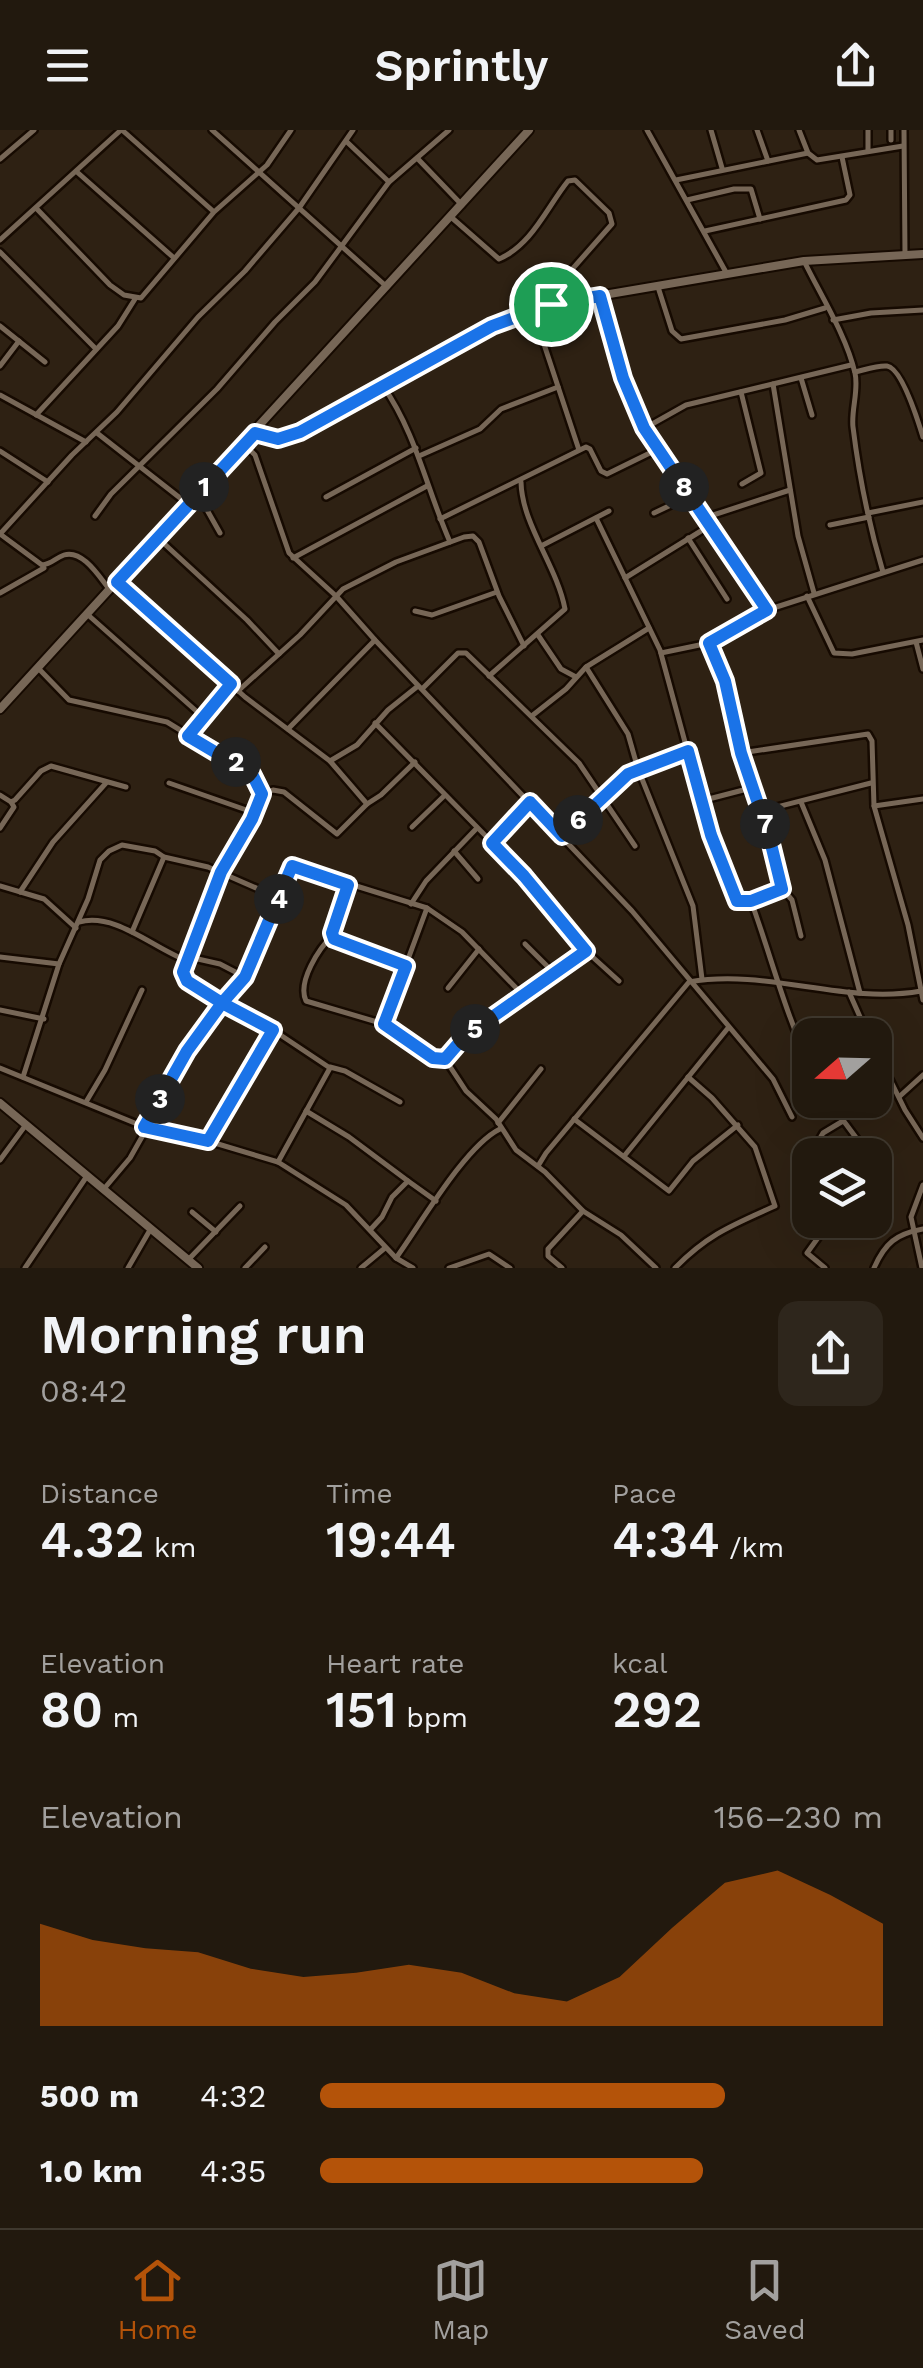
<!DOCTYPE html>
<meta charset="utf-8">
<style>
:root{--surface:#22190e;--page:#2e261c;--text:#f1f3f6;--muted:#a2a09e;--line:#3f382e;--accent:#b45309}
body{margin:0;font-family:"Work Sans",sans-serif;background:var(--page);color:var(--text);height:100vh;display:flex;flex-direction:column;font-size:38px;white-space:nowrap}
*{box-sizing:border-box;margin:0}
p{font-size:32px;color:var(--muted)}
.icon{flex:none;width:55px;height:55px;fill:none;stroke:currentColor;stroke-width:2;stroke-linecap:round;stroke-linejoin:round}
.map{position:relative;height:1138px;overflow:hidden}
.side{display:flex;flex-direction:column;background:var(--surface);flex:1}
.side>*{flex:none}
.needle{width:65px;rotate:250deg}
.tools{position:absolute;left:792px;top:888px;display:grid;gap:20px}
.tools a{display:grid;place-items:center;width:100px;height:100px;border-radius:20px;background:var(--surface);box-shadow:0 10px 40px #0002,0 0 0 2px var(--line);font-size:50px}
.pin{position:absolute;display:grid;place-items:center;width:85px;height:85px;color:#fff;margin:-42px;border:5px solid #fff;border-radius:50%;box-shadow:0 2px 10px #0007}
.km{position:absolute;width:50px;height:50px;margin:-25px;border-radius:50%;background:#222;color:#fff;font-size:28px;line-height:50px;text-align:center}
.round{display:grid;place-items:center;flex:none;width:105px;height:105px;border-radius:20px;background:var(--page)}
.headline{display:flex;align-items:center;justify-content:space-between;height:170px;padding:0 40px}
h1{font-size:55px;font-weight:600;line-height:75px}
.stats{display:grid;grid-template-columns:repeat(3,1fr);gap:15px;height:170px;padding:10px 40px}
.stats div{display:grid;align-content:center}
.stats b{font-size:50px;font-weight:600}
.stats small{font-size:28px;font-weight:400}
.stats p{font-size:28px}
.chart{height:280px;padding:20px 40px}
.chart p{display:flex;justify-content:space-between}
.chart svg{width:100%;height:180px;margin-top:10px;fill:var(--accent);opacity:.7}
ul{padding:0 40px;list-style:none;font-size:32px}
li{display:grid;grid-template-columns:160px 120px 1fr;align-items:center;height:75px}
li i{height:25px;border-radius:12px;background:var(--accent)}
header{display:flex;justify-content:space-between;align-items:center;height:130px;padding:0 40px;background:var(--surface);font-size:45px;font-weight:600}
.tab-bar{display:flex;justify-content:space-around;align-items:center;height:140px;border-top:2px solid var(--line);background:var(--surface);font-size:28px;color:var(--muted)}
.tab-bar a{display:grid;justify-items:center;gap:5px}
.tab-bar .selected{color:var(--accent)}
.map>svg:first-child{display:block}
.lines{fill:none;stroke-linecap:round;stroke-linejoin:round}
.street-casing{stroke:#160a01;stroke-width:10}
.secondary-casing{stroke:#160a01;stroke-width:12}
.street{stroke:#776757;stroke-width:5}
.secondary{stroke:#776757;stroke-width:8}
.route-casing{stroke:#fff;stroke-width:20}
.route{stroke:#1a73e8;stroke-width:12}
</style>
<header><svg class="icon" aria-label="menu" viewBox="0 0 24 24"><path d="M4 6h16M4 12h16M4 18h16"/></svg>Sprintly<svg class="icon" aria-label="share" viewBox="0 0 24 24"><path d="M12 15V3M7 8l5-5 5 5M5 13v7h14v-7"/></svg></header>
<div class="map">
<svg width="923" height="1138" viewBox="0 0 923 1138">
<rect width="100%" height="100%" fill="#2e2113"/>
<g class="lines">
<defs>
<g id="street">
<polyline points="122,0 213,81"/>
<polyline points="212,0 387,157"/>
<polyline points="647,0 727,144"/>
<polyline points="711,0 722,38"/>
<polyline points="757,0 768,31"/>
<polyline points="799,0 808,23 817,30 903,16"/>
<polyline points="868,0 868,21"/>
<polyline points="904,0 905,124"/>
<polyline points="891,10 891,0"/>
<polyline points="347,12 389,52"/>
<polyline points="417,28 462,75"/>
<polyline points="0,29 34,0"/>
<polyline points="77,42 174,128"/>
<polyline points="676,50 808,23"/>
<polyline points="687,70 734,59 751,59 760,89"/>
<polyline points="36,78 110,155 124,165 141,168 214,82 267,35 291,0"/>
<path d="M451 87 499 129C532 115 547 77 568 51L575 50 609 83 612 94 560 153 552 173"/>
<polyline points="705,101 846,70 850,65 842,27"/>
<polyline points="0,110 121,0"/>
<polyline points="0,122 96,219"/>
<path d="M804 131C821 166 846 205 855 243 859 260 851 280 853 297 859 346 869 395 883 442"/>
<polyline points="658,157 672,201 681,209 785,190 825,178"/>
<polyline points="600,166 623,248 644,298 767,480"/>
<polyline points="533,181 579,320"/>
<polyline points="833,190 871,183 923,180"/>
<polyline points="0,196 45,232"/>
<polyline points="0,236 19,211"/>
<path d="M855 242C864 240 878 235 887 236 902 238 919 294 923 307"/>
<polyline points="801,248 812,285"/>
<polyline points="773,254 798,406 814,463"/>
<path d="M383 256C416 303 427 360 450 412"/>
<polyline points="741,262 761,343 742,354"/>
<polyline points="0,265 86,312"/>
<polyline points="36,285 118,196 135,169"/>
<polyline points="645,298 686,275 851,235"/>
<polyline points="97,303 189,375"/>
<polyline points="244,314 255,325 289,423 336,466 375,510 632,781 773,949 792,987"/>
<polyline points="0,321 48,352"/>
<polyline points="419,326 480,299 501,279 558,257"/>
<polyline points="198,364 220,403"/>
<polyline points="326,367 416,318"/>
<polyline points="654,383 690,366"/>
<polyline points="868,383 923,372"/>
<polyline points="95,386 111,364 217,259 275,192 315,152 389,52 449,0"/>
<polyline points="596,388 660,520 701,671 733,765 737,771 743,772 782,759"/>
<polyline points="704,388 790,360"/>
<polyline points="440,389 586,317 590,319 601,341 607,344 658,319"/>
<polyline points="830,395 869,387"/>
<polyline points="0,404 72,325 117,282 198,187 245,141 299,78 353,0"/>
<path d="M0 404 42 435C52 434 55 428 64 425 83 419 100 448 110 460"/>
<polyline points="158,408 247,490 279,524"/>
<polyline points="688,408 727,469"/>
<polyline points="543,415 609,381"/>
<polyline points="293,428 427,356"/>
<polyline points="625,448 709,396"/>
<polyline points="117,452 245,567 330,631 367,674 337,704 284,662 273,660 262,664"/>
<polyline points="0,463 44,438"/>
<polyline points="807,466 834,523 852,524 923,510"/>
<polyline points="415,481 432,485 497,462"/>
<polyline points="87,484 203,587"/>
<polyline points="538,505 561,539 576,547"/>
<polyline points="916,512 923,539"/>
<polyline points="709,513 725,551 741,623 769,706 780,756 792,770 801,806"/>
<polyline points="661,523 709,513 767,480 923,430"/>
<polyline points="586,537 628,604 638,639 693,776 702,849"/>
<path d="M39 539 69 570 167 592 252 644 262 664 252 689 221 743 188 831C154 819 116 782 79 792"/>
<path d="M489 546 565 479C557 436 522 395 521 352"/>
<polyline points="423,558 458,523 466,523 579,633 635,716"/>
<polyline points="238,561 300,505 343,459 396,432 464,407 473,406 479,412 499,466 524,516"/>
<polyline points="533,585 566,559 586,537 649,498"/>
<polyline points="375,593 525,746 586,821 619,851"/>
<polyline points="288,599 375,510"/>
<polyline points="188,606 231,555"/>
<polyline points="741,623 868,604 872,611 874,676 908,795 923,870"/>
<polyline points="330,631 357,615 388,580 418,556"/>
<polyline points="169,653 255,683"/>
<polyline points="0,665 11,672 15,670 41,641 51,636 126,657"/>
<polyline points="701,671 751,658"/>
<polyline points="801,672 825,730 860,863"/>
<polyline points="367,674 381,665 415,632"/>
<polyline points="874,676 923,669"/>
<polyline points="761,681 871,653"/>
<polyline points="412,697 444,666"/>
<polyline points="0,698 14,677 11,672"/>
<polyline points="562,706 628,644 688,621"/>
<polyline points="492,713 530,672"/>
<polyline points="454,721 478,749"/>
<polyline points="348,755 332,803 334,809 406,836"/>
<polyline points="0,756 44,769 76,798"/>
<polyline points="20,762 53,712 106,653"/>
<path d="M751 771C771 826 785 883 810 935"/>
<polyline points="411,774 426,751 477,698"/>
<polyline points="132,802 164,727"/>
<path d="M333 805C319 818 297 852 306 871L384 894 433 928 445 929 466 961 496 989 516 1020 545 1042 583 1081 621 1105 656 1138"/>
<polyline points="525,814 555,844"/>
<polyline points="0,827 59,834"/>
<polyline points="189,827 220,834 245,847"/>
<polyline points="187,832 183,845 187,851 273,900 330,938 278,1032"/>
<polyline points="448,858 479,819"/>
<polyline points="849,862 868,905"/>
<polyline points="0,880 44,889"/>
<polyline points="384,894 427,778"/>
<polyline points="875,919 905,980 923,1008"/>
<polyline points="445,929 464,907 585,822"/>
<polyline points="330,937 345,941 400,972"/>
<polyline points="0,938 147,998 208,1011 278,1032 346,1075 396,1128 413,1138"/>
<polyline points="23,947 59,834 88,769 100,730 109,721 122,715 155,721 164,727 208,737 270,764 281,762"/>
<polyline points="900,966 923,945"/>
<polyline points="828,970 869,1025"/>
<polyline points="86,972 105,940 142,860"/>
<polyline points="306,981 349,1007 408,1051 392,1067 382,1087 370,1100"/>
<polyline points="574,989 669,1061 693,1031 738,995"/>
<polyline points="498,993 541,939"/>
<polyline points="144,997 213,883 245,847 292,736 427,778 462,802 523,865"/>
<polyline points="208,1011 273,900"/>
<polyline points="812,1022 823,1003 843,991"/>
<polyline points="625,1025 728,898"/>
<polyline points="0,1030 25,996"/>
<path d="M538 1036 546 1023 689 852C767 838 844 875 921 861"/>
<polyline points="408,1051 436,1071"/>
<polyline points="103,1060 130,1028 147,998"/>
<polyline points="192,1082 216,1102"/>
<polyline points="820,1105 807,1123 825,1138"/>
<path d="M396 1128C420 1095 465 1016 500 999"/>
<polyline points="188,1130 240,1076"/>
<polyline points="25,1138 87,1046"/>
<polyline points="128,1138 150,1100"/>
<polyline points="245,1138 265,1117"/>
<polyline points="361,1138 385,1118"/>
<polyline points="449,1138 489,1124 510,1138"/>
<polyline points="562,1138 548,1126 548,1119 583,1081"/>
<path d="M675 1138C708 1104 733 1095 775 1076L755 1017 712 968 688 947"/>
<path d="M874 1138C885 1113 896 1104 923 1099"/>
<polyline points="922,1138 911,1087 923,1055"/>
</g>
<g id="secondary">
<polyline points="255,303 278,309 300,302 492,196 551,174 804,131 923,124"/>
<polyline points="0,579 529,0"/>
<polyline points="0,973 198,1138"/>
</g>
</defs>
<use href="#street" class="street-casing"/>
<use href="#secondary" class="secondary-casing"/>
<use href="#street" class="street"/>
<use href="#secondary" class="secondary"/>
</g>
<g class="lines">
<defs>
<polyline id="route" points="551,174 492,196 300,302 278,309 255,303 117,452 231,554 188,606 252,644 262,664 252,689 221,742 183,842 187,851 222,873 187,921 144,997 208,1011 273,900 222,873 245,847 292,736 348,755 332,803 334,809 406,836 384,894 433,928 445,929 464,907 586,821 524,746 492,713 530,672 562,706 628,644 688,621 711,705 737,771 751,771 782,759 769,706 741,623 725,551 709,513 767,480 644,298 623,248 600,166 551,174"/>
</defs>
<use href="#route" class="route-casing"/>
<use href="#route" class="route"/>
</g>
</svg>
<div class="tools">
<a><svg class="needle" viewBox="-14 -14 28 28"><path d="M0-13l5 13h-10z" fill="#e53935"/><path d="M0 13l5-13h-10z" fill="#a2a09e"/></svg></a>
<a><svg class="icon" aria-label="layers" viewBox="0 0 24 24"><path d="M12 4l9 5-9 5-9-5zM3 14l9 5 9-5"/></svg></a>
</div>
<div class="pin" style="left:551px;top:174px;background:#1e9e55"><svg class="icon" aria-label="arrive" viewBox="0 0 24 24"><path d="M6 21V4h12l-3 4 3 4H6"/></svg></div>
<b class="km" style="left:204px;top:357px">1</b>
<b class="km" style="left:236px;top:632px">2</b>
<b class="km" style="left:160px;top:969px">3</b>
<b class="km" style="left:279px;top:769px">4</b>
<b class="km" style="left:475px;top:899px">5</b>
<b class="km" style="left:578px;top:690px">6</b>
<b class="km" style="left:765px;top:694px">7</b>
<b class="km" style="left:684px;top:357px">8</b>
</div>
<section class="side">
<div class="headline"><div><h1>Morning run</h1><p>08:42</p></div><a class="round"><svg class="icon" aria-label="share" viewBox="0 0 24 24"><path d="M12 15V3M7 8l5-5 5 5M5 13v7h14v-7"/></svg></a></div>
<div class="stats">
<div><p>Distance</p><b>4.32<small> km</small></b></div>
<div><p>Time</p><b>19:44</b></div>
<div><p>Pace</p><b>4:34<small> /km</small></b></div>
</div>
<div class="stats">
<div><p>Elevation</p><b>80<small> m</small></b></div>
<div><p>Heart rate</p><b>151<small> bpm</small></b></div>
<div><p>kcal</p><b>292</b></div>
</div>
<div class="chart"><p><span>Elevation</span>156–230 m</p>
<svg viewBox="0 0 160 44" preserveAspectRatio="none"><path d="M0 44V19L10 23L20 25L30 26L40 30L50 32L60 31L70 29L80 31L90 36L100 38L110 32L120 20L130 9L140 6L150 12L160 19V44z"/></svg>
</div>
<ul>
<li><b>500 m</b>4:32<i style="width:72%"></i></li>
<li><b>1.0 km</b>4:35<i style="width:68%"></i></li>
</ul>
</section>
<nav class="tab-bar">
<a class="selected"><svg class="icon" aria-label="home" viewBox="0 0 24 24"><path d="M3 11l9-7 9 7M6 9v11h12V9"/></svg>Home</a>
<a><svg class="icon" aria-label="map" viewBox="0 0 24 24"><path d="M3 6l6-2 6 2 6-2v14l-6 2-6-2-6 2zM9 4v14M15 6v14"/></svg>Map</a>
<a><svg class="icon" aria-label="saved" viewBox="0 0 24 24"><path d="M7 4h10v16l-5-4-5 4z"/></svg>Saved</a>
</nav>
